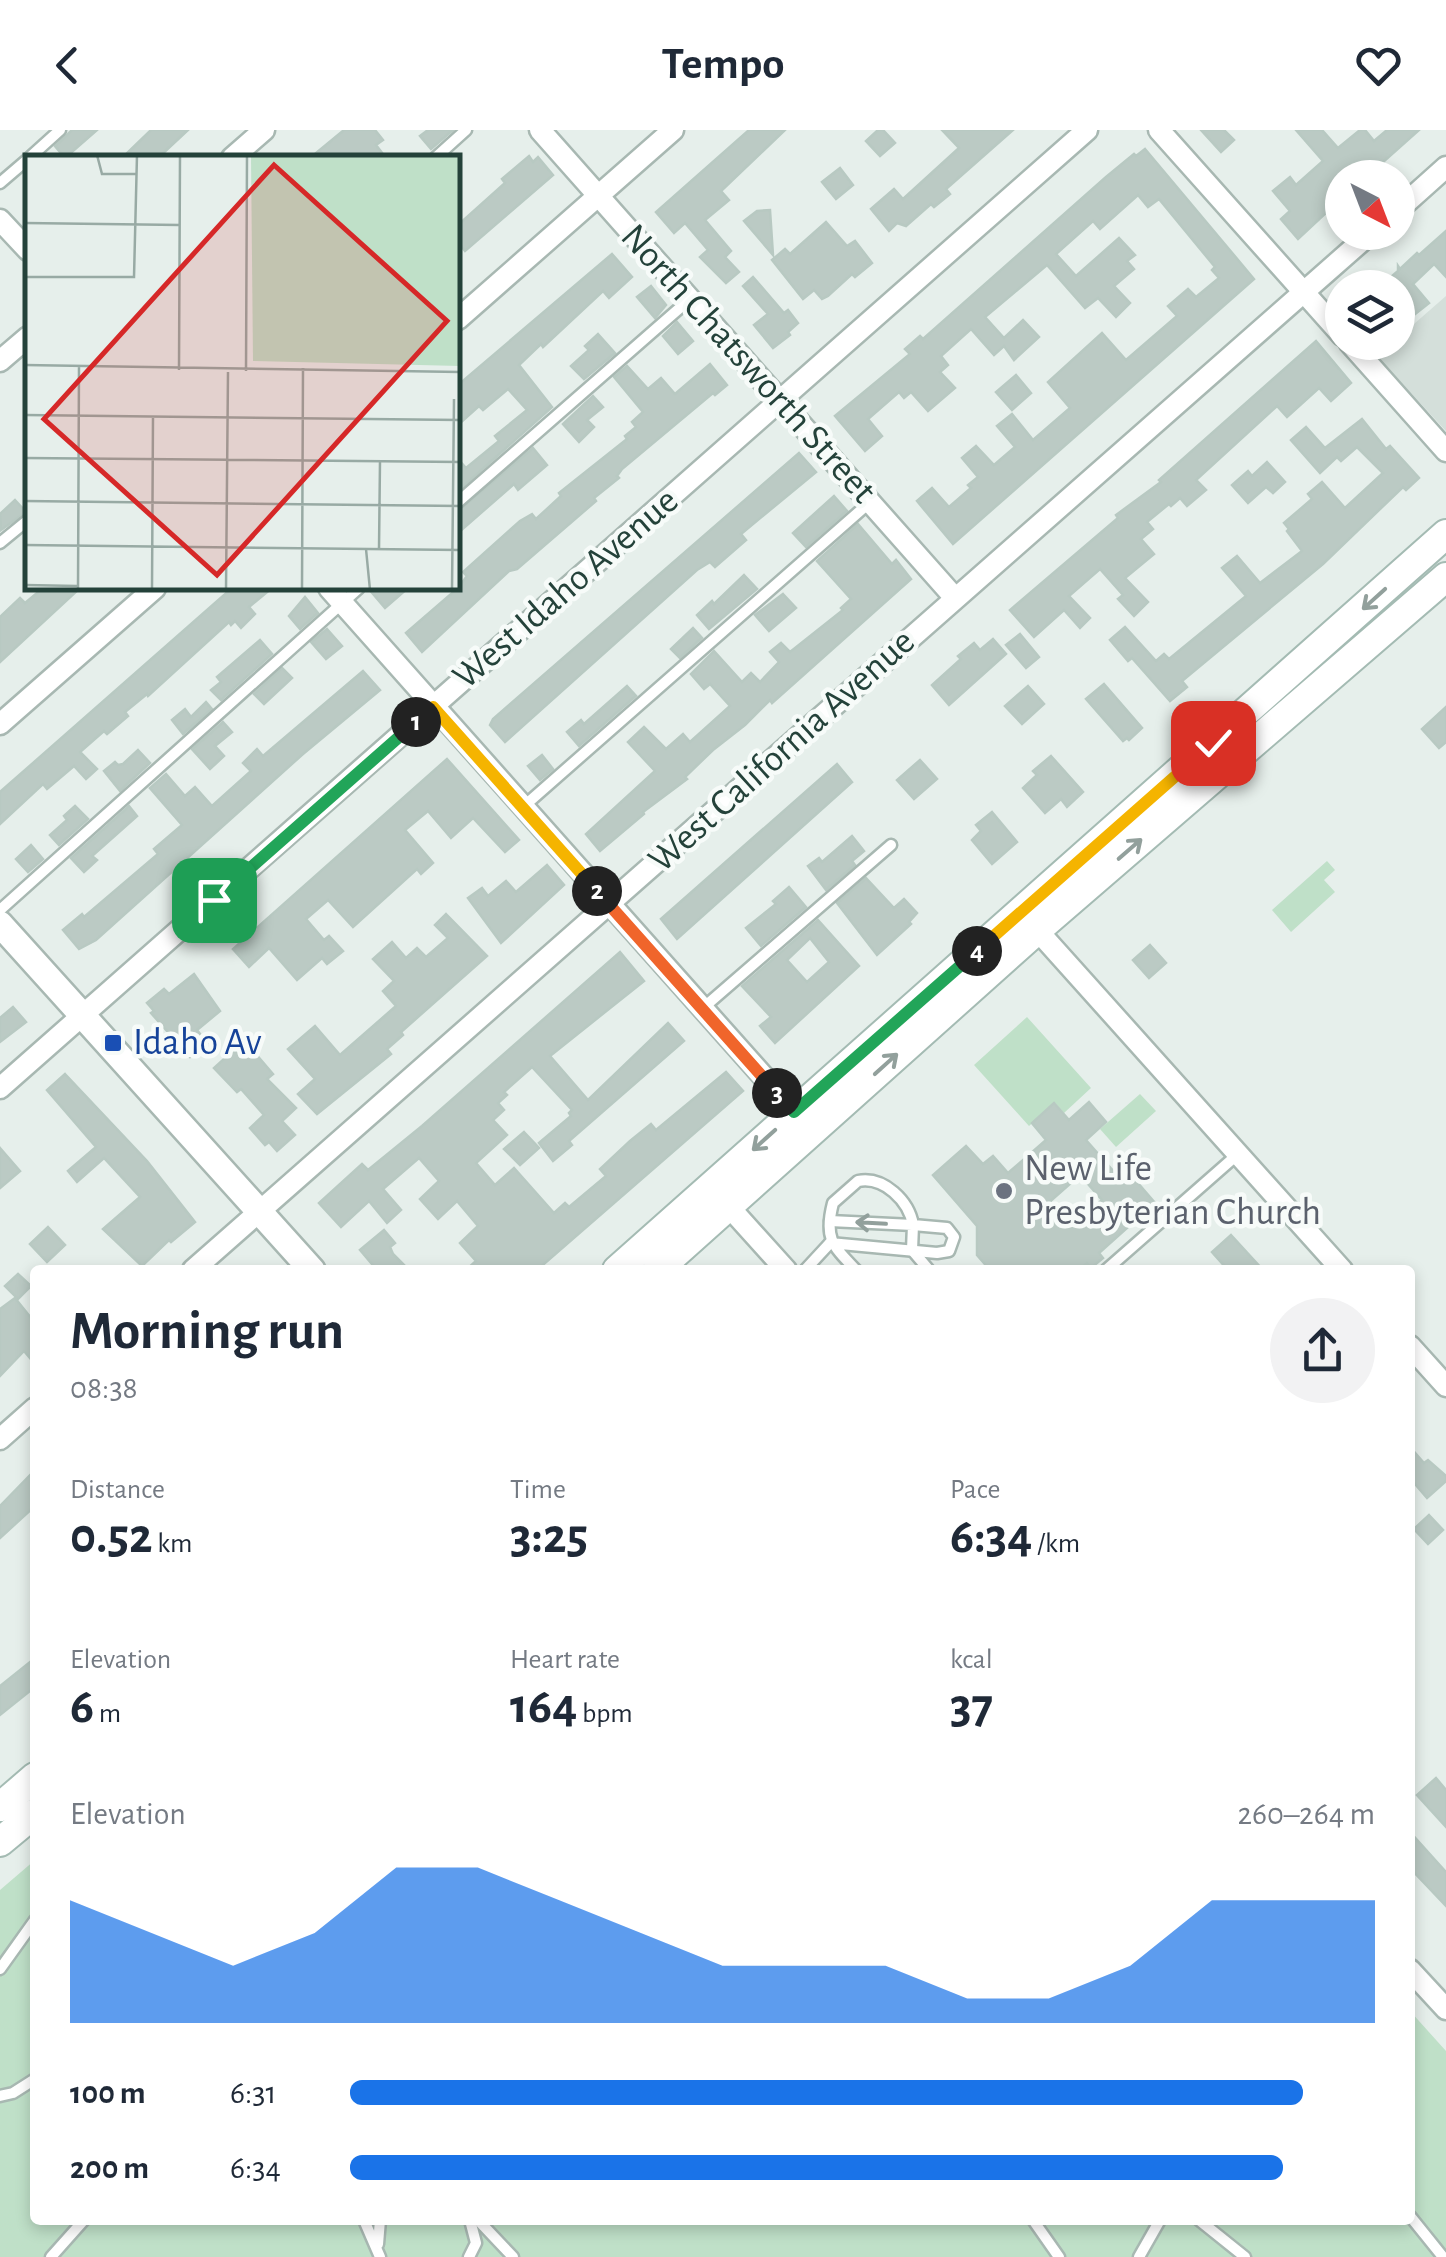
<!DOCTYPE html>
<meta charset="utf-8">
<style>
:root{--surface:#fff;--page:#f2f2f3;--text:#1f2937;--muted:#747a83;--accent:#1a73e8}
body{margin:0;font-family:"Alegreya Sans",sans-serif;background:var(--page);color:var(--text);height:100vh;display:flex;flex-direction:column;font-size:38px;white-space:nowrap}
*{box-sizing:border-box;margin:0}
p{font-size:32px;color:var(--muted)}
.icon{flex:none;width:55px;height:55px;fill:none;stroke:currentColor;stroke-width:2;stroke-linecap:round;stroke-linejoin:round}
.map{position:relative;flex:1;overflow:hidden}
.side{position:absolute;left:30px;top:1135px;width:1385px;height:960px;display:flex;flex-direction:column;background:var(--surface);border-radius:10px;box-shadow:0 5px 15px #0003}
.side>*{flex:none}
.needle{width:65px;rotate:138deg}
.fabs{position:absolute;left:1325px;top:30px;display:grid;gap:20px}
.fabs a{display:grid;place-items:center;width:90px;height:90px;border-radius:50%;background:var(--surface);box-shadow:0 5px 15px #0003;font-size:50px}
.pin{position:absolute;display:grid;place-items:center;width:85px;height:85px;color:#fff;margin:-42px;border-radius:20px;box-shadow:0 5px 15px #0006}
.km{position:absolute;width:50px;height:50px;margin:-25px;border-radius:50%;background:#222;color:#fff;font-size:28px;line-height:50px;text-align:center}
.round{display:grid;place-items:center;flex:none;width:105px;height:105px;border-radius:52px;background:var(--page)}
.summary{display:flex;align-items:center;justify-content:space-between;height:170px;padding:0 40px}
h1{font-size:55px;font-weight:700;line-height:75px}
.stats{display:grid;grid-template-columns:repeat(3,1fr);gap:15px;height:170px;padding:10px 40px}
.stats div{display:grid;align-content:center}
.stats b{font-size:50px;font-weight:700}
.stats small{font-size:28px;font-weight:400}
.stats p{font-size:28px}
.chart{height:280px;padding:20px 40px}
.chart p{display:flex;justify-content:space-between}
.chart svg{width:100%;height:180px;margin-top:10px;fill:var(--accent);opacity:.7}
ul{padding:0 40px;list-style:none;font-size:32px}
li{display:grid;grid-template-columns:160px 120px 1fr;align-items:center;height:75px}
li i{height:25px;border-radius:12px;background:var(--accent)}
header{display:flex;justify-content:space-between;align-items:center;height:130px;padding:0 40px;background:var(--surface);font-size:45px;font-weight:700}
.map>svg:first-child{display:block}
.built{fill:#d4dfda}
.green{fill:#bfe0c8}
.building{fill:#bbcac4;stroke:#b8c9c2;stroke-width:2.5;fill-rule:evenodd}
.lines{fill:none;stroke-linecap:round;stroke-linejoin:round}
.service-casing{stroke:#a8b8b2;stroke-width:15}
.minor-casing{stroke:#a8b8b2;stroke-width:25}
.tertiary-casing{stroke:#a8b8b2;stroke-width:30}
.secondary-casing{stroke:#a4bbb3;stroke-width:32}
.service{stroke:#fff;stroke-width:10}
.minor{stroke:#fff;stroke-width:20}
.tertiary{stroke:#fff;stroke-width:25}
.secondary{stroke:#fff;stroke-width:28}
.oneway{stroke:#92a09c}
.split-1-casing{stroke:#fff;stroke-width:20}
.split-2-casing{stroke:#fff;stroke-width:20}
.split-3-casing{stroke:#fff;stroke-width:20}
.split-4-casing{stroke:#fff;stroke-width:20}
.split-5-casing{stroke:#fff;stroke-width:20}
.split-1{stroke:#22a559;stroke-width:12}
.split-2{stroke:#f5b400;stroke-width:12}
.split-3{stroke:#f0652b;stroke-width:12}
.split-4{stroke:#22a559;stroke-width:12}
.split-5{stroke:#f5b400;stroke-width:12}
.transit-dot{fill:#1a4fb4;stroke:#f7fbf9;stroke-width:4}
.worship-dot{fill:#6b7280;stroke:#f7fbf9;stroke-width:4}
.labels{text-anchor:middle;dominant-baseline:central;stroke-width:9;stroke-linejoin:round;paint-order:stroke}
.street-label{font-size:38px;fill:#24423a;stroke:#f7fbf9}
.transit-label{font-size:38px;fill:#164399;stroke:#f7fbf9;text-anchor:start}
.worship-label{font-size:38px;fill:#5b616d;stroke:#f7fbf9;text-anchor:start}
.inset-road{fill:none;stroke:#98aaa4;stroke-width:2.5}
.view{fill:#d62828;fill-opacity:0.15;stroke:#d62828;stroke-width:5}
.inset-edge{fill:none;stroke:#24423a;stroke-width:5}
</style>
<header><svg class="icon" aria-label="back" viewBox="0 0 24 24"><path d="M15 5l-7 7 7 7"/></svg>Tempo<svg class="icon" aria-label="heart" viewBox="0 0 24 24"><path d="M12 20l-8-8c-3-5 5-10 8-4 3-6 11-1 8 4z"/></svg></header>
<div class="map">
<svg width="1446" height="2127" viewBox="0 0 1446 2127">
<rect width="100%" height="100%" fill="#e6efeb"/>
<polygon class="built" points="1446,166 1446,301 1377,226 1392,213 1398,212 1398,208"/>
<g class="green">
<polygon points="1327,731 1335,740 1324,750 1335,762 1291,802 1272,780"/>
<polygon points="1027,887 1091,958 1064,983 1055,973 1029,996 974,935"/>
<polygon points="1140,964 1156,981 1116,1017 1100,999"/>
<polygon points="35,1730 35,2090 1410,2090 1410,1881 1446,1921 1446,2127 0,2127 0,1760"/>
</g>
<g class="building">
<polygon points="72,0 97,0 65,28 55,16"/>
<polygon points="151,0 188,0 158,28 122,28"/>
<polygon points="344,0 375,0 383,10 376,15 386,28 310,28"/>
<polygon points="428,0 453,0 431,19 420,6"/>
<polygon points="749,0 785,0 721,61 729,70 705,90 731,121 725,127 739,142 726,153 700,127 708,120 685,93 674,103 656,82"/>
<polygon points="878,0 883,0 895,13 880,26 866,11"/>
<polygon points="942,0 1013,0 946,59 950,64 934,77 931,74 906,96 897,93 889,101 871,79 894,59 903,69 959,18"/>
<polygon points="1201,0 1224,0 1234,10 1221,22"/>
<polygon points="1296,0 1322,0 1338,18 1360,0 1365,0 1374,11 1387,0 1419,0 1372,42 1366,34 1349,48 1342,48 1342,68 1298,109 1281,89 1290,81 1273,61 1290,47 1296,55 1323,31"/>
<polygon points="1145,19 1254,149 953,414 917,371 932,358 949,377 971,358 968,355 978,347 962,328 976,316 994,335 1015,317 997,296 1012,284 1033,310 1070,278 1048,252 1102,203 1126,230 1177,186 1168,176 1188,159 1196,167 1219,148 1212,140 1215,137 1159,69 1148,77 1138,65 1100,99 1093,91 1056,124 1076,146 1119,108 1135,125 1127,131 1134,139 1114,156 1130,173 1116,187 1098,168 1085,178 1047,135 985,187 1004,208 1023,190 1039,207 1014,230 1004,216 994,225 971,199 941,226 948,235 940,242 955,258 928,281 911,262 904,268 899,262 868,289 882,306 865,321 835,286 910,224 905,219 920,206 923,209 1106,47 1134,24 1136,26"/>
<polygon points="529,26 533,32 538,27 553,45 465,121 458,112 458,95 505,53 502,49"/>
<polygon points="840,38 853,55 836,69 822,52"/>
<polygon points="770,80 773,125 744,91 757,81"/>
<polygon points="826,92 847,116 855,111 872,133 855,147 852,144 828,166 822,169 814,160 803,169 772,130 785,119 790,124"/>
<polygon points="1446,101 1446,147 1434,134 1413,154 1429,173 1415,184 1398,168 1398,158 1378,158 1398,141 1398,136 1400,139 1417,123 1419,125"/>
<polygon points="612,124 632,147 609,168 603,161 543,217 541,214 519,235 552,277 458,361 458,329 466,338 499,311 495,306 527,280 508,259 483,280 479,276 458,295 458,255"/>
<polygon points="753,147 784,183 788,180 798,193 788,202 790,205 773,218 754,195 768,184 743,156"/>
<polygon points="651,156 666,175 655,188 637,167"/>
<polygon points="677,192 693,211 678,224 663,206"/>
<polygon points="598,204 615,223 584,249 571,236 589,220 585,216"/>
<polygon points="1316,211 1351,253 1331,271 1319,258 1287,287 1277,276 1196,350 1206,360 1187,376 1180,368 1171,376 1169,374 1147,392 1153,399 1141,409 1154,424 1125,448 1148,472 1134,486 1118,469 1123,465 1100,439 1069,466 1090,488 1080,498 1064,480 1034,507 1010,480 1118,388 1116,385 1161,352 1159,350"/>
<polygon points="710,234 727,255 715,265 713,263 622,339 617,346 619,348 594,368 596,371 517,439 509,441 422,522 406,503 458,458 467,446 463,442 520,391 532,384 536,389 561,366 559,363 627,309 625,306 636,297 632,292 643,282 614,247 627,236 648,259 661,248 675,264"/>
<polygon points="1016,245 1031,263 1012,280 996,262"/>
<polygon points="593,266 603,277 587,290 594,297 579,312 563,294"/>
<polygon points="1362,289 1386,319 1390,316 1419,348 1406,360 1403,357 1323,434 1182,551 1187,557 1170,571 1132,528 1128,531 1110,510 1125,497 1156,531 1164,524 1169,529 1246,466 1222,438 1237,426 1260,453 1302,421 1287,401 1289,399 1284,393 1312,369 1308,364 1322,352 1345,378 1383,343 1357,317 1341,331 1337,327 1320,343 1291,310 1306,297 1325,318"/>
<polygon points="533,318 547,335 518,360 514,354 458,403 458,381"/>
<polygon points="799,323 816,342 741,404 746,410 715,437 710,432 697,440 505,612 490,595 493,589"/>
<polygon points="1267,332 1285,352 1273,363 1266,357 1248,373 1232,355 1248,341 1252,346"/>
<polygon points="834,366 847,381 806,417 793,403"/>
<polygon points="15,370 26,382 1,400 0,384"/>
<polygon points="858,394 892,434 896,430 911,449 772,573 770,570 745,595 713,620 685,647 687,649 643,682 644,684 600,721 586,704 655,641 628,612 644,597 666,619 683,604 690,612 730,576 710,554 704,559 691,544 714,521 742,552 751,543 760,552 779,532 770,522 781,513 790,522 843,480 841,478 851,469 817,431"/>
<polygon points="744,445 757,459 709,499 697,485 712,471 714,474"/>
<polygon points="43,458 80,458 0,532 0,487 20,468 25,473"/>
<polygon points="232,458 272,458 249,477 255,484 241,498 235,491 231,495 229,492 148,566 147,564 125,582 128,586 107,604 104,601 80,622 97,639 86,649 74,636 47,659 43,654 0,694 0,662"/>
<polygon points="368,458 408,458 385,478"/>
<polygon points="783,464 796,478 769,501 755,485"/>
<polygon points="305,467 318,483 300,499 289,486"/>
<polygon points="693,498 702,508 680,528 671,519"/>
<polygon points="327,499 342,516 326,529 311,512"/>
<polygon points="1020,504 1039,527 1026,538 1006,515"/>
<polygon points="993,509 1006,524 949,575 932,555 961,529 958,526 974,513 980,520"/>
<polygon points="260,510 272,524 221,570 211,560 221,552 217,547"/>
<polygon points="282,538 292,548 264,574 254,564"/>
<polygon points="363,541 380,560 303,624 96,810 79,819 63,800 82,784 84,787 158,724 154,719 182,695 150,658 166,644 185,666 195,657 212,676 251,641 243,633 257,619 263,626"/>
<polygon points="1104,554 1142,598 1129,610 1127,608 1123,611 1086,569"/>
<polygon points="627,556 636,566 579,616 567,602 581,590 584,594"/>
<polygon points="1028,556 1044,574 1022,594 1005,576"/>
<polygon points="206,572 212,579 183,604 172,590 185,579 191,587"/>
<polygon points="1446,577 1446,612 1439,618 1422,599"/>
<polygon points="223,592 232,602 215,616 224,626 210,639 192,619"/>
<polygon points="138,620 150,633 120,661 104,641 115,632 118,635 123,634"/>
<polygon points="542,625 553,639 540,650 528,636"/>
<polygon points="1051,626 1083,662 1067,677 1061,669 1045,683 1023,658 1037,645 1033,641"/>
<polygon points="447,629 519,710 505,722 473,688 451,708 428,681 405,700 433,733 421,744 417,739 353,797 328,770 306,789 324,810 329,806 343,821 327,834 322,828 297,850 269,818 249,837 233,819"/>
<polygon points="920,630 937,649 914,669 897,650"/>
<polygon points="837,634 852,652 677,809 661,789"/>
<polygon points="75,676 88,689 59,715 50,705 67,690 64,686"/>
<polygon points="129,676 137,686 92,726 97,730 84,742 71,728"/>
<polygon points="992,682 1017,712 992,734 972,710 981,701 976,695"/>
<polygon points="852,706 864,721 852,731 855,735 826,760 808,736 819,728 822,732"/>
<polygon points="31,715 43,729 28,742 16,729"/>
<polygon points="547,735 564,755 501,813 468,768 482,758 488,766 506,751 516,762"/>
<polygon points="866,748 894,778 904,769 917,783 909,792 911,794 877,825 837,773"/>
<polygon points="789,757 806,777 761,816 746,798 776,774 773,771"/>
<polygon points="446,784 487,826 401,902 403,905 387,919 391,924 317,984 298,964 315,949 288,919 315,896 340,925 396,876 383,861 394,851 373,829 392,812 406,828 417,818 426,827 448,808 435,795"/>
<path d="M818 790 859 836 775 913 760 896 771 887 742 856ZM810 808 829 832 807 852 787 830Z"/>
<polygon points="1150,815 1166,833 1149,848 1133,830"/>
<polygon points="620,822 644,851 550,926 588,970 668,893 684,911 569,1011 572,1015 553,1031 539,1013 571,986 569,983 572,980 532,937 504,962 507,965 498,973 504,980 493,990 507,1005 476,1033 495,1055 514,1038 554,1083 565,1073 569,1077 606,1046 600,1039 630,1011 651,994 656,1000 726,942 743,961 537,1140 466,1140 476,1131 460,1113 478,1096 457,1071 438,1089 420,1069 439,1051 419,1028 383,1059 401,1080 387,1093 369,1071 341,1097 319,1073 362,1034 368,1040 422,996"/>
<polygon points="194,844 220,881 197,900 207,913 190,927 151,883 154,881 147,873 164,859 169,864"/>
<polygon points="13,877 26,892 0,912 0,888"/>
<polygon points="248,907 259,920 255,923 273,944 267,949 296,978 282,991 295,1005 277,1021 269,1012 265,1015 250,998 264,985 241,959 237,962 214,938"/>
<polygon points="65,944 147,1031 195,1092 171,1112 169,1110 142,1136 103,1099 140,1067 104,1028 77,1052 68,1041 96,1017 47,960"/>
<path d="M1089 972 1106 992 1086 1010 1123 1052 1131 1045 1155 1073 1099 1123 1103 1128 1091 1138 1087 1133 1079 1140H990L977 1125V1096L933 1045 966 1016 983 1034 993 1026 1008 1043 1046 1010 1032 993 1054 973 1069 990ZM1080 1045 1102 1070 1074 1094 1067 1086 1038 1082Z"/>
<polygon points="524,1002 539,1018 520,1035 504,1019"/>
<polygon points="0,1018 20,1041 0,1058"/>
<polygon points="48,1097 65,1115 47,1132 30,1114"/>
<polygon points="384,1100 395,1113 390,1117 393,1124 409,1140 377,1140 360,1120"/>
<polygon points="1231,1105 1263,1140 1228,1140 1212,1122"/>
<polygon points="18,1144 31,1156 18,1169 5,1156"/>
<polygon points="15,1168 35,1193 35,1234 24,1221 0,1246 0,1179"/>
<polygon points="1410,1317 1424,1333 1428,1330 1446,1346 1446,1351 1427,1368 1410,1348"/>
<polygon points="35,1340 35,1376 0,1408 0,1376"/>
<polygon points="1429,1385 1443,1400 1428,1414 1414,1399"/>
<polygon points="35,1528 35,1557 0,1585 0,1556"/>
<polygon points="1436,1648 1446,1660 1446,1697 1417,1665"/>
<polygon points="1410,1702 1446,1742 1446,1776 1410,1738"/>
</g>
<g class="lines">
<defs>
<g id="service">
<polyline points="29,28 60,0"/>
<polyline points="435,28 466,0"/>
<polyline points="0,53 28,29"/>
<polyline points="458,372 690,169"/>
<polyline points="0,413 28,390"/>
<polyline points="523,677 869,373"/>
<polyline points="0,780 359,458"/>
<polyline points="703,878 891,715"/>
<polyline points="830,1091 913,1095 912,1120 929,1140"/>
<path d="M830 1113 937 1123 949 1121 954 1107 947 1098 913 1095C909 1071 884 1046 858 1051L833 1073C824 1108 832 1115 856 1140"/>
<polyline points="805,1140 830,1113"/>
<polyline points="1106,1140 1238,1024"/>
<polyline points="0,1839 35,1790"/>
<polyline points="0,1966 13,1963 35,1949"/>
<polyline points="1410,2086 1443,2127"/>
<polyline points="364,2090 380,2127"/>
<polyline points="478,2090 513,2127"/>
<polyline points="1033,2090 1059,2127"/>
<polyline points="1199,2090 1245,2127"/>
<polyline points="378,2114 380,2090"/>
<polyline points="51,2127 84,2090"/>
<polyline points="469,2127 476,2113 470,2090"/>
<polyline points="1139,2127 1160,2090"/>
</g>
<g id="minor">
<polyline points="540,0 955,468"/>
<polyline points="1159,0 1342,205"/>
<polyline points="232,28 264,0"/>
<polyline points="1398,80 1446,37"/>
<polyline points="0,90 28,120"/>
<polyline points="458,189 673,0"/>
<polyline points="1349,212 1446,321"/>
<polyline points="0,231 28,207"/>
<polyline points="329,458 795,982"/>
<polyline points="0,594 155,458"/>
<polyline points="1029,791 1342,1140"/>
<polyline points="0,958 1087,0"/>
<polyline points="722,1069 786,1140"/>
<polyline points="193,1140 1372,102"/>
<polyline points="1410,1216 1446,1256"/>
<polyline points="0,1309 35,1278"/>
<polyline points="1410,1840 1446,1879"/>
</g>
<polyline id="tertiary" points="0,794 312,1140"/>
<g id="secondary">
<polyline points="617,1140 1446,404"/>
<polyline points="657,1140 1037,800 1446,447"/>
<polyline points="0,1677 35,1647"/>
<polyline points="0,1712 35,1683"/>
</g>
</defs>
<use href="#service" class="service-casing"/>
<use href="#minor" class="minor-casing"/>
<use href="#tertiary" class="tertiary-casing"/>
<use href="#secondary" class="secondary-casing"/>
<use href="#service" class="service"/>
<use href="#minor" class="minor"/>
<use href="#tertiary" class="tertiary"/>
<use href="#secondary" class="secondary"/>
</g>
<defs><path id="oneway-shaft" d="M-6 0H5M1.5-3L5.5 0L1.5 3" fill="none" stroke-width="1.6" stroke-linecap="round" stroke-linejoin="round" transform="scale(2.5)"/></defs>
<g class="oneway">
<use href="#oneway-shaft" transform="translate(1374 469) rotate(138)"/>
<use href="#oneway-shaft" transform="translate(1130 719) rotate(-41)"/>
<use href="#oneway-shaft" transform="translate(886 934) rotate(-42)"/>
<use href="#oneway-shaft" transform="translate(764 1010) rotate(138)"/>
<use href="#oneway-shaft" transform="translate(871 1093) rotate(-177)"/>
</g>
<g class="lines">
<defs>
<polyline id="split-1" points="214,770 416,592"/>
<polyline id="split-2" points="416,592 433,577 597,761"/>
<polyline id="split-3" points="597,761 777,963"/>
<polyline id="split-4" points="777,963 794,982 977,821"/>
<polyline id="split-5" points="977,821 1213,613"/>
</defs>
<use href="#split-1" class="split-1-casing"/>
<use href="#split-2" class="split-2-casing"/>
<use href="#split-3" class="split-3-casing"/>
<use href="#split-4" class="split-4-casing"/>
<use href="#split-5" class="split-5-casing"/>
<use href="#split-1" class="split-1"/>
<use href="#split-2" class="split-2"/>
<use href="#split-3" class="split-3"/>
<use href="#split-4" class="split-4"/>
<use href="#split-5" class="split-5"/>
</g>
<rect class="transit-dot" x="103" y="903" width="20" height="20" rx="5"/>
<circle class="worship-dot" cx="1004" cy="1061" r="10"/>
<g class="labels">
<g class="street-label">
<text transform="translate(748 234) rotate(48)">North Chatsworth Street</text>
<text transform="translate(566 459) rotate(-41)">West Idaho Avenue</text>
<text transform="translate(782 621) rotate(-42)">West California Avenue</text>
</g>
<g class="transit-label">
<text x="133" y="913">Idaho Av</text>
</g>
<g class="worship-label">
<text x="1024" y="1039">New Life<tspan x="1024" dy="44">Presbyterian Church</tspan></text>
</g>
</g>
<g transform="translate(25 25)">
<rect width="435" height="435" fill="#e6efeb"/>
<path d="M226 0H435V211L228 206Z" fill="#bfe0c8"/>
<path class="inset-road" d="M72 0 77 19H112M0 68 155 70M0 122H109L112 0M0 210 435 217M154 215 155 0M221 216 222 0M0 260 435 265M0 303 435 307M0 346 435 351M0 390 435 395M341 394 345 435M354 394 355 306M0 430 52 431M53 435 54 211M127 435 128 261M201 435 203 217M277 435 278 213M427 435 429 244"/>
<path class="view" d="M249 10 422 166 192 420 19 264Z"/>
<rect width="435" height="435" class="inset-edge"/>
</g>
</svg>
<div class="fabs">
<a><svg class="needle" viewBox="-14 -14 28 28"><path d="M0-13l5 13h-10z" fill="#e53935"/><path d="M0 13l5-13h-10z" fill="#747a83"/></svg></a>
<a><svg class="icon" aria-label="layers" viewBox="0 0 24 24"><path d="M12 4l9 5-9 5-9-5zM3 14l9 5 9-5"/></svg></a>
</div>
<div class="pin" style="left:214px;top:770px;background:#1e9e55"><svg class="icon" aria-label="arrive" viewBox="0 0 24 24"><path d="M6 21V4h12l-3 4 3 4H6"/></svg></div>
<div class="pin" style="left:1213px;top:613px;background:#d93025"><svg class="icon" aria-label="check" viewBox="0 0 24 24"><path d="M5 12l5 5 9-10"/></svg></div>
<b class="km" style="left:416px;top:592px">1</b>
<b class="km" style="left:597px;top:761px">2</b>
<b class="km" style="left:777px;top:963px">3</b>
<b class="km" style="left:977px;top:821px">4</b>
<section class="side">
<div class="summary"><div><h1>Morning run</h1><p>08:38</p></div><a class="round"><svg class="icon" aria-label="share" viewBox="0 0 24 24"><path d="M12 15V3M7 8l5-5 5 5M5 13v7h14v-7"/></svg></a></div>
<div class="stats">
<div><p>Distance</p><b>0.52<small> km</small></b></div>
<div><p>Time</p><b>3:25</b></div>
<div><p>Pace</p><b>6:34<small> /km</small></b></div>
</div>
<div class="stats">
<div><p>Elevation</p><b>6<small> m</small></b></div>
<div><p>Heart rate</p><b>164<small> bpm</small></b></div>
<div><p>kcal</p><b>37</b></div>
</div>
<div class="chart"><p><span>Elevation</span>260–264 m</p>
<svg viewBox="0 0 160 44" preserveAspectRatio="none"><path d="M0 44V14L10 22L20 30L30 22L40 6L50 6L60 14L70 22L80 30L90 30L100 30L110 38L120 38L130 30L140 14L150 14L160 14V44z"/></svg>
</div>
<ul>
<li><b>100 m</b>6:31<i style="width:93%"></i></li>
<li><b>200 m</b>6:34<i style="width:91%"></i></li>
</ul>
</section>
</div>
